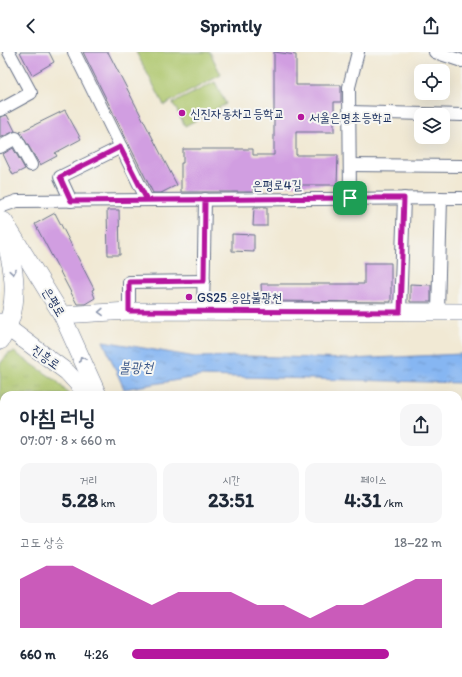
<!DOCTYPE html>
<html lang="ko">
<meta charset="utf-8">
<style>
:root{--surface:#fff;--page:#f6f6f7;--text:#1f2937;--muted:#747a83;--accent:#b5179e}
body{margin:0;font-family:Itim,"Poor Story",sans-serif;background:var(--page);color:var(--text);height:100vh;display:flex;flex-direction:column;font-size:15px;white-space:nowrap}
*{box-sizing:border-box;margin:0}
p{font-size:13px;color:var(--muted)}
.icon{flex:none;width:22px;height:22px;fill:none;stroke:currentColor;stroke-width:2;stroke-linecap:round;stroke-linejoin:round}
.map{position:relative;flex:1;overflow:hidden}
.drawer{position:absolute;left:0px;top:339px;width:462px;height:286px;display:flex;flex-direction:column;background:var(--surface);border-radius:12px 12px 0 0;box-shadow:0 4px 16px #0002}
.drawer>*{flex:none}
.fabs{position:absolute;left:414px;top:12px;display:grid;gap:8px}
.fabs a{display:grid;place-items:center;width:36px;height:36px;border-radius:8px;background:var(--surface);box-shadow:0 4px 16px #0002;font-size:20px}
.pin{position:absolute;display:grid;place-items:center;width:34px;height:34px;color:#fff;margin:-17px;border-radius:8px;box-shadow:0 2px 6px #0006}
.round{display:grid;place-items:center;flex:none;width:42px;height:42px;border-radius:12px;background:var(--page)}
.head{display:flex;align-items:center;justify-content:space-between;height:68px;padding:0 20px}
h1{font-size:22px;font-weight:800;line-height:30px}
.metrics{display:grid;grid-template-columns:repeat(3,1fr);gap:6px;height:68px;padding:4px 20px}
.metrics div{display:grid;align-content:center;border-radius:10px;background:var(--page);text-align:center}
.metrics b{font-size:20px;font-weight:800}
.metrics small{font-size:11px;font-weight:400}
.metrics p{font-size:11px}
.chart{height:112px;padding:8px 20px}
.chart p{display:flex;justify-content:space-between}
.chart svg{width:100%;height:72px;margin-top:4px;fill:var(--accent);opacity:.7}
ul{padding:0 20px;list-style:none;font-size:13px}
li{display:grid;grid-template-columns:64px 48px 1fr;align-items:center;height:30px}
li i{height:10px;border-radius:5px;background:var(--accent)}
header{display:flex;justify-content:space-between;align-items:center;height:52px;padding:0 20px;background:var(--surface);font-size:18px;font-weight:800}
.map>svg:first-child{display:block}
.grass{fill:#adc66c;stroke:#647a65}
.park{fill:url(#park-tufts);stroke:#647a65}
.water{fill:url(#water-ripples);stroke:#5072a8}
.building{fill:#d19ee1}
.lines{fill:none;stroke-linecap:round;stroke-linejoin:round}
.street-casing{stroke:#667087;stroke-width:14}
.secondary-casing{stroke:#667087;stroke-width:18}
.primary-casing{stroke:#667087;stroke-width:20}
.street{stroke:#fff;stroke-width:12}
.secondary{stroke:#fff;stroke-width:17}
.primary{stroke:#fff;stroke-width:19}
.oneway{stroke:#8d97ae}
.route-casing{stroke:#fff;stroke-width:8}
.route{stroke:#b5179e;stroke-width:5}
.poi-dot{fill:#b5179e;stroke:#f6f6f2;stroke-width:1.5}
.labels{text-anchor:middle;dominant-baseline:central;stroke-width:4;stroke-linejoin:round;paint-order:stroke}
.poi-label{font-size:13px;fill:#1b2f5e;stroke:#f6f6f2;text-anchor:start}
.street-label{font-size:13px;fill:#1b2f5e;stroke:#f6f6f2}
.water-label{font-size:14px;font-style:italic;fill:#3b588a;stroke:#f6f6f2}
</style>
<header><svg class="icon" aria-label="back" viewBox="0 0 24 24"><path d="M15 5l-7 7 7 7"/></svg>Sprintly<svg class="icon" aria-label="share" viewBox="0 0 24 24"><path d="M12 15V3M7 8l5-5 5 5M5 13v7h14v-7"/></svg></header>
<div class="map">
<svg width="462" height="625" viewBox="0 0 462 625">
<defs>
<pattern id="park-tufts" width="24" height="20" patternUnits="userSpaceOnUse"><rect width="24" height="20" fill="#adc66c"/><path d="M3 7l-1-3M5 7V3M7 7l1-3M15 17l-1-3M17 17v-4M19 17l1-3" fill="none" stroke="#94aa60"/></pattern>
<pattern id="water-ripples" width="26" height="14" patternUnits="userSpaceOnUse"><rect width="26" height="14" fill="#86b6f2"/><path d="M2 4q2-2 4 0t4 0M15 11q2-2 4 0t4 0" fill="none" stroke="#6d94c7"/></pattern>
</defs>
<rect width="100%" height="100%" fill="#f6f6f2"/>
<filter id="ink" filterUnits="userSpaceOnUse"><feTurbulence type="fractalNoise" baseFrequency=".025" numOctaves="2"/><feDisplacementMap in="SourceGraphic" scale="8" xChannelSelector="R" yChannelSelector="G"/><feConvolveMatrix kernelMatrix="1 2 1 2 8 2 1 2 1" color-interpolation-filters="sRGB"/></filter>
<filter id="wash" filterUnits="userSpaceOnUse"><feTurbulence type="fractalNoise" baseFrequency=".012" numOctaves="4" result="noise"/><feDisplacementMap in="SourceGraphic" scale="16" xChannelSelector="R" yChannelSelector="G"/><feGaussianBlur stdDeviation="0.9" result="paint"/><feColorMatrix in="noise" values="0 0 0 0 0 0 0 0 0 0 0 0 0 0 0 0 0 1.4 0 .05"/><feComposite in="paint" operator="in"/></filter>
<g filter="url(#wash)">
<rect width="100%" height="100%" fill="#f1e9d4"/>
<g class="grass">
<polygon points="136,0 210,0 221,23 164,53"/>
<polygon points="215,30 226,52 185,74 173,51"/>
</g>
<polygon class="park" points="14,300 57,329 69,343 4,343 4,369 0,369 0,312 8,302"/>
<polygon class="water" points="103,289 195,305 246,304 350,307 462,302 462,331 202,324 124,337"/>
<g id="blocks">
<g class="building">
<polygon points="20,0 49,0 54,10 32,23"/>
<polygon points="83,0 108,0 177,133 161,141 153,141"/>
<polygon points="274,0 296,3 296,33 341,33 341,50 334,50 334,80 296,80 296,103 338,103 337,133 253,133 253,140 181,140 181,111 183,111 183,97 253,97 253,103 274,103"/>
<polygon points="65,58 81,87 55,101 57,104 40,113 20,80"/>
<polygon points="7,63 15,79 0,86 0,65"/>
<polygon points="13,96 25,117 13,123 3,102"/>
<polygon points="254,155 267,155 267,174 253,174"/>
<polygon points="107,158 119,158 120,203 108,203"/>
<polygon points="55,161 94,237 92,238 95,246 85,252 77,252 35,172"/>
<polygon points="232,182 254,183 254,200 232,199"/>
<polygon points="364,211 391,211 391,250 262,249 261,232 364,232"/>
<polygon points="410,232 431,233 431,250 410,250"/>
</g>
</g>
</g>
<g filter="url(#ink)">
<use href="#blocks" fill-opacity="0" stroke="#667087" stroke-width="1"/>
<g class="lines">
<defs>
<g id="street">
<polyline points="74,0 147,148"/>
<polyline points="435,0 462,9"/>
<polyline points="0,58 31,41 9,0"/>
<polyline points="350,60 462,63"/>
<polyline points="0,95 16,86 31,113"/>
<polyline points="350,113 462,114"/>
<polyline points="350,146 349,35 358,0"/>
<polyline points="71,149 60,125 121,95"/>
<polyline points="0,155 17,149 462,146"/>
<polyline points="129,259 129,230 204,229"/>
<polyline points="400,260 404,146"/>
<polyline points="438,260 441,146"/>
<polyline points="203,261 205,147"/>
<polyline points="458,496 462,496"/>
<polyline points="458,530 462,530"/>
<polyline points="0,533 4,533"/>
<polyline points="458,568 462,555"/>
<polyline points="0,594 4,594"/>
<polyline points="116,625 120,622"/>
<polyline points="441,625 442,621"/>
</g>
<g id="secondary">
<polyline points="4,169 62,263 98,343"/>
<polyline points="62,263 129,259 462,260"/>
<polyline points="0,270 67,320 88,343"/>
<polyline points="231,621 234,625"/>
</g>
<g id="primary">
<path d="M0 169C13 208 24 251 0 288"/>
<polyline points="458,384 462,384"/>
<polyline points="0,391 4,391"/>
</g>
</defs>
<use href="#street" class="street-casing"/>
<use href="#secondary" class="secondary-casing"/>
<use href="#primary" class="primary-casing"/>
<use href="#street" class="street"/>
<use href="#secondary" class="secondary"/>
<use href="#primary" class="primary"/>
</g>
<defs><path id="oneway-chevron" d="M-2-3.5L2.5 0L-2 3.5" fill="none" stroke-width="1.6" stroke-linecap="round" stroke-linejoin="round"/></defs>
<g class="oneway">
<use href="#oneway-chevron" transform="translate(13 220) rotate(81)"/>
<use href="#oneway-chevron" transform="translate(101 260) rotate(178)"/>
<use href="#oneway-chevron" transform="translate(82 307) rotate(-114)"/>
</g>
</g>
<g class="lines" filter="url(#ink)">
<defs>
<polyline id="route" points="350,146 71,149 60,125 120,95 147,148 205,148 204,229 129,230 129,259 400,260 404,146 350,146"/>
</defs>
<use href="#route" class="route-casing"/>
<use href="#route" class="route"/>
</g>
<g class="poi-dot">
<circle cx="182" cy="61" r="4"/>
<circle cx="301" cy="65" r="4"/>
<circle cx="189" cy="245" r="4"/>
</g>
<g class="labels">
<g class="poi-label">
<text x="190" y="61">신진자동차고등학교</text>
<text x="309" y="65">서울은명초등학교</text>
<text x="197" y="245">GS25 응암불광천</text>
</g>
<g class="street-label">
<text transform="translate(277 133) rotate(-1)">은평로4길</text>
<text transform="translate(54 250) rotate(59)">은평로</text>
<text transform="translate(46 305) rotate(36)">진흥로</text>
</g>
<g class="water-label">
<text x="136" y="315">불광천</text>
</g>
</g>
</svg>
<div class="fabs">
<a><svg class="icon" aria-label="locate" viewBox="0 0 24 24"><circle cx="12" cy="12" r="6"/><path d="M12 2v4M12 18v4M2 12h4M18 12h4"/></svg></a>
<a><svg class="icon" aria-label="layers" viewBox="0 0 24 24"><path d="M12 4l9 5-9 5-9-5zM3 14l9 5 9-5"/></svg></a>
</div>
<div class="pin" style="left:350px;top:146px;background:#1e9e55"><svg class="icon" aria-label="arrive" viewBox="0 0 24 24"><path d="M6 21V4h12l-3 4 3 4H6"/></svg></div>
<section class="drawer">
<div class="head"><div><h1>아침 러닝</h1><p>07:07 · 8 × 660 m</p></div><a class="round"><svg class="icon" aria-label="share" viewBox="0 0 24 24"><path d="M12 15V3M7 8l5-5 5 5M5 13v7h14v-7"/></svg></a></div>
<div class="metrics">
<div><p>거리</p><b>5.28<small> km</small></b></div>
<div><p>시간</p><b>23:51</b></div>
<div><p>페이스</p><b>4:31<small> /km</small></b></div>
</div>
<div class="chart"><p><span>고도 상승</span>18–22 m</p>
<svg viewBox="0 0 160 44" preserveAspectRatio="none"><path d="M0 44V14L10 6L20 6L30 14L40 22L50 30L60 22L70 22L80 22L90 30L100 30L110 38L120 30L130 30L140 22L150 14L160 14V44z"/></svg>
</div>
<ul>
<li><b>660 m</b>4:26<i style="width:83%"></i></li>
</ul>
</section>
</div>
